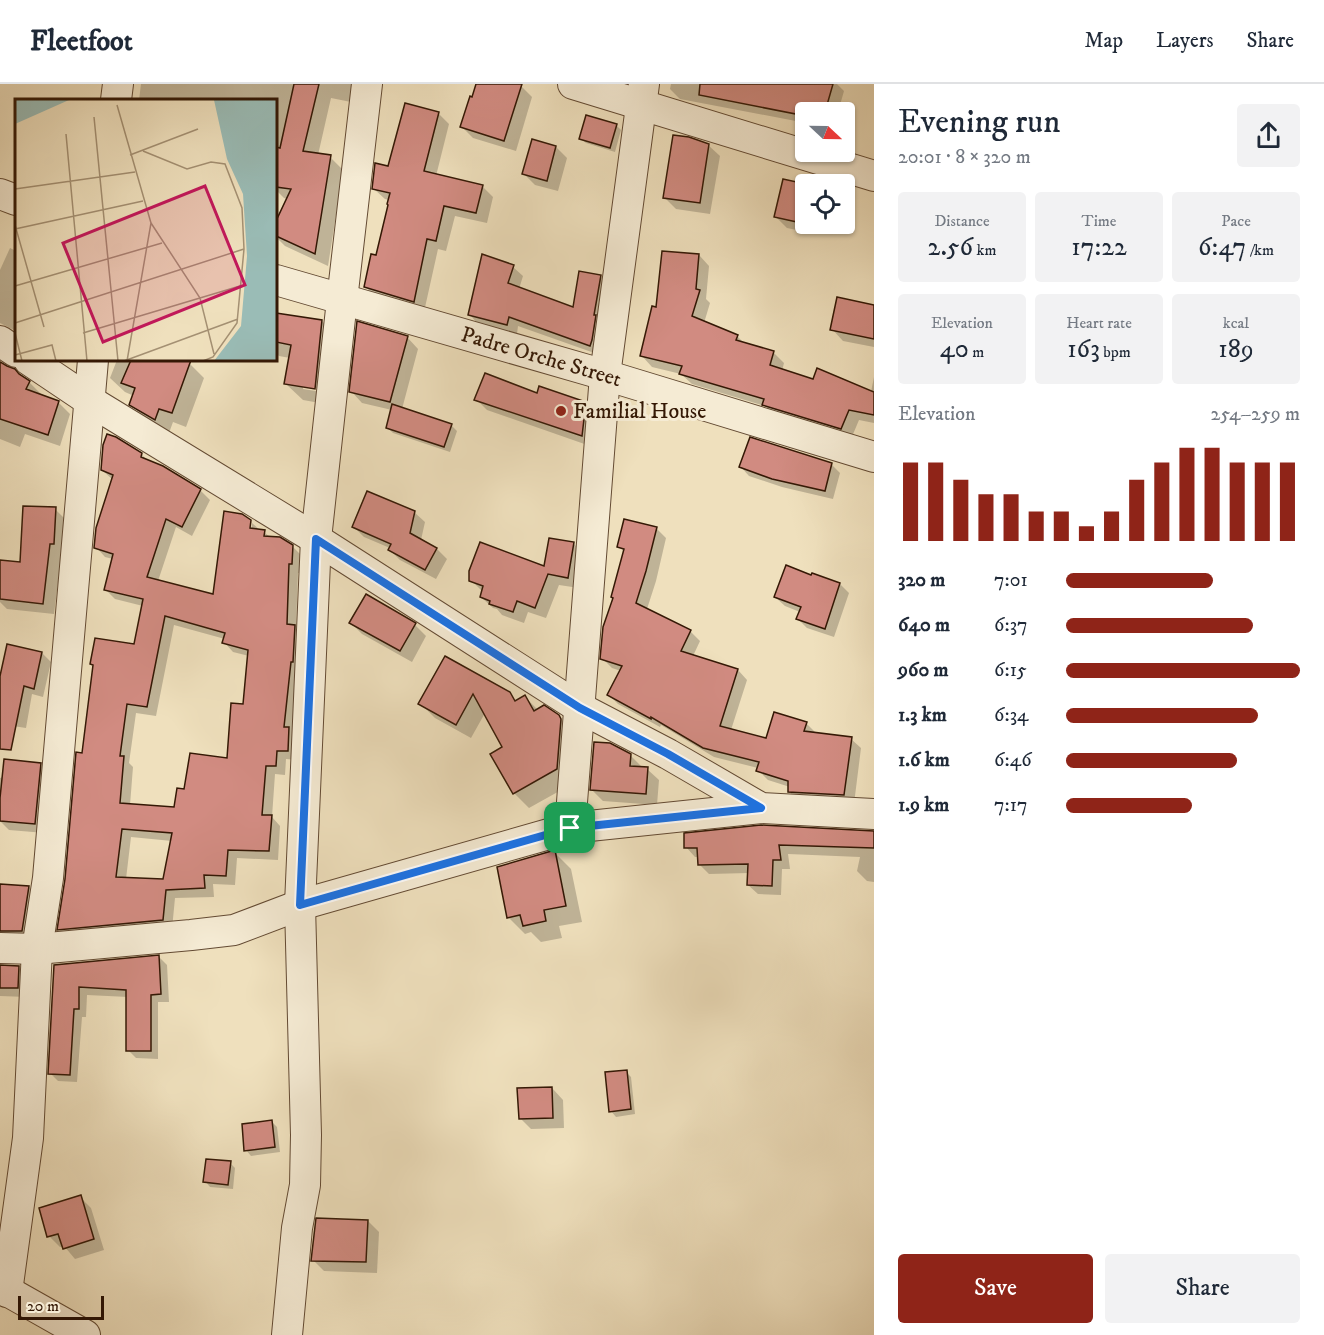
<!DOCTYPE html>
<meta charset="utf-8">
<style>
:root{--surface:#fff;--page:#f2f2f3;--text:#1f2937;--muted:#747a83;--line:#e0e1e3;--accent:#8f2418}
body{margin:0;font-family:"IM FELL DW Pica",serif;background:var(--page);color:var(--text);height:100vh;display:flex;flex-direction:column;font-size:22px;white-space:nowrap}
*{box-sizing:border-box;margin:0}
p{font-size:20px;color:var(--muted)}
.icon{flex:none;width:33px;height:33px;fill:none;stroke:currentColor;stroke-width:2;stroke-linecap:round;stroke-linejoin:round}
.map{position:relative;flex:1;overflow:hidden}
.sheet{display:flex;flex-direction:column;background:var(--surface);width:450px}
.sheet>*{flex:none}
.needle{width:39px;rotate:112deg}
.fabs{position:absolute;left:795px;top:18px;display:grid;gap:12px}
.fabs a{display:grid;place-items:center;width:60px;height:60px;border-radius:6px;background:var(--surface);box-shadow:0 2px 4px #0004;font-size:30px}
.scale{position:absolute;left:18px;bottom:15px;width:86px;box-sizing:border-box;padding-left:6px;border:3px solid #341805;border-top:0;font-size:16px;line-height:21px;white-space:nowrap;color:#341805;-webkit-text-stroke:4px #f5ebd4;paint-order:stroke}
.pin{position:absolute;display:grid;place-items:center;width:51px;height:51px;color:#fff;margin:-26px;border-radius:12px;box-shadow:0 3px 9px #0006}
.round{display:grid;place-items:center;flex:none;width:63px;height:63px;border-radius:6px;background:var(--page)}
.overview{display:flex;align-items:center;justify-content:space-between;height:102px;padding:0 24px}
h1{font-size:33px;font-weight:600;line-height:45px}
.stats{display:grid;grid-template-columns:repeat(3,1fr);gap:9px;height:102px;padding:6px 24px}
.stats div{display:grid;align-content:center;border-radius:6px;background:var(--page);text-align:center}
.stats b{font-size:26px;font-weight:600}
.stats small{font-size:16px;font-weight:400}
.stats p{font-size:16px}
.chart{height:168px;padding:12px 24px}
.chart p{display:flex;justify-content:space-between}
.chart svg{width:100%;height:108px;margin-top:6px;stroke:var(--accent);stroke-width:6}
.primary-button{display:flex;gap:12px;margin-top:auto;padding:12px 24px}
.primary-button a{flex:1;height:69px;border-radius:6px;background:var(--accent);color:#fff;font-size:24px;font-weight:600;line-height:69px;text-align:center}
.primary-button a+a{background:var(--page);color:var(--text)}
ul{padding:0 24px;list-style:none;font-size:20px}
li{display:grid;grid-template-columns:96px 72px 1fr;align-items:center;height:45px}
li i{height:15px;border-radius:8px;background:var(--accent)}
header{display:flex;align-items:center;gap:36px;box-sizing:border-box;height:84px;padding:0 30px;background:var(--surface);border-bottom:2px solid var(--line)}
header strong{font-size:28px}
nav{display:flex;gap:33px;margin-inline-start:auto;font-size:21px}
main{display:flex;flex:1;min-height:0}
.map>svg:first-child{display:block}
.shadow{fill:#0003;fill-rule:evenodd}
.building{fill:#d18b81;stroke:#341805;stroke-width:1.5;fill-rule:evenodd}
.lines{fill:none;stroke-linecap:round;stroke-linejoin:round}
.minor-casing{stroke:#634a33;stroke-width:32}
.minor{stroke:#f5ebd4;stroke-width:30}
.route-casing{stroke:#fff;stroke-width:12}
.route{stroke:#1a73e8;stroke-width:8}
.poi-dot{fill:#8f2418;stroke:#f5ebd4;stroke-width:2}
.labels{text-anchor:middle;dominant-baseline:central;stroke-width:6;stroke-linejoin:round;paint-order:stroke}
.street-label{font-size:22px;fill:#341805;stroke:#f5ebd4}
.poi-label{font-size:22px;fill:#341805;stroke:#f5ebd4;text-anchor:start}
.inset-road{fill:none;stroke:#a49073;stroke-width:1.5}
.view{fill:#c2185b;fill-opacity:0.15;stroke:#c2185b;stroke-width:3}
.inset-edge{fill:none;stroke:#341805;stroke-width:3}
</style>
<header>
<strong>Fleetfoot</strong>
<nav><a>Map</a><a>Layers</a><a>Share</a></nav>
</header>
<main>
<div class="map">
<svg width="874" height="1251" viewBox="0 0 874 1251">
<rect width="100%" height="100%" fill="#efe0bd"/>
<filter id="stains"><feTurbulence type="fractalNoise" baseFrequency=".00333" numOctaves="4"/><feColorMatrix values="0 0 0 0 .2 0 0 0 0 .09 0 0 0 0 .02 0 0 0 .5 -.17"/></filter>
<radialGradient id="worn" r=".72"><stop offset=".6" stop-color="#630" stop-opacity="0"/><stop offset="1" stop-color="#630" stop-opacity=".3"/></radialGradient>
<g class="shadow">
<polygon points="141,0 366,0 361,20 331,14 318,71 330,73 343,86 328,182 285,162 276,153 276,141 288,115 284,114 276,106 276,70 278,58 276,58 276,16 139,16"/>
<polygon points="478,0 514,0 521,2 532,13 516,67 473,54 462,43"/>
<polygon points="671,0 837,0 844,7 838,28 806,28 806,39 680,15 670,5"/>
<polygon points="438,29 449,40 436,92 482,102 493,113 487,139 455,132 446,167 438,165 424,228 376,214 366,203 377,173 389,116 385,115 374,105 389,83"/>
<polygon points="616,41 621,46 615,68 586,59 580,54"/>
<polygon points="708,61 720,72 710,130 676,125 664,113"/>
<polygon points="556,63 567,74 558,107 535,101 524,90"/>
<polygon points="776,133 806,140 818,140 816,150 787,144"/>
<polygon points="10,164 16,167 16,247 0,239 0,186"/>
<polygon points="699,171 709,182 706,215 710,219 704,239 737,252 745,260 773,268 784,279 782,287 814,297 871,308 874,293 874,339 859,336 851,355 775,331 765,322 692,300 681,290 652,283 642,272 657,225"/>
<polygon points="513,183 523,192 519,205 574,225 600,192 610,202 600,271 518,242 517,250 479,241 470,231"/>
<polygon points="874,224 874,263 843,257 832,245"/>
<path d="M276 230 322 237 338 254 331 321 303 316 286 300 290 274 279 272 276 269ZM303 302 323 305 322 308 303 305Z"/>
<polygon points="407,253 418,265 402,325 452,342 457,347 450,368 393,349 388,344 392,326 362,319 351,307"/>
<polygon points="117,276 192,276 190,280 204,294 186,343 173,338 169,349 145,335 131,320 134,312 125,308 110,294"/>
<polygon points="0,280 29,298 41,310 58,318 70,330 60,362 25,350 20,363 0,355"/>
<polygon points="538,311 585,319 596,331 593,363 487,326 476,315"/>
<path d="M108 352 115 355 141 370 149 378 162 383 200 406 210 416 192 452 176 443 158 497 215 512 226 429 241 431 252 439H249L248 452H251L252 439 261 447 264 448 271 454 279 455 292 462 302 472 301 489H298L296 545 304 552 302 587 300 586 293 649 298 654 297 676 286 675 285 691 275 690 272 733 280 742 278 776 237 774 235 801 213 800 214 813 175 814 172 845 68 855 59 845 67 796 78 670H83L94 583 92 580 96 556 135 562 143 522 115 515 106 506 113 475 105 473 96 463 97 445 113 396 102 386 104 362ZM174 541 225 555 224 558 233 568 249 572 244 621H232L228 676 191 670 186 707 178 706 176 725 130 721 133 683 129 679 136 629 156 632ZM131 753 172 757 164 796 126 795Z"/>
<polygon points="831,380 840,389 833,415 782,403 749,392 741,383"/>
<polygon points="55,425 66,436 54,530 7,525 0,518 0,478 22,480"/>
<polygon points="414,428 425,438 421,456 437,465 447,475 436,495 400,476 389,465 390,464 364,453 354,443"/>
<polygon points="656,444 666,454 656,497 647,525 691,548 700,557 693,572 738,586 747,596 731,646 767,656 806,639 816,649 851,655 861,664 854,720 799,717 789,708 790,703 768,696 758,686 758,684 714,673 661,641 660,643 618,620 608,610 621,587 612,584 602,574 625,468 619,463"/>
<polygon points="573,459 585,471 579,504 559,501 546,534 528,528 524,539 502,531 497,525 493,524 481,513 483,508 471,496 545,484"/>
<polygon points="812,493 840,500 849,509 834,553 807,544 798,535 800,528 785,522 775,513"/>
<polygon points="351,539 415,541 426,552 412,578 362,550"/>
<polygon points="8,562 42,569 51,578 43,613 32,610 26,644 0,640 0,599"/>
<polygon points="445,574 509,610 517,618 525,613 538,626 558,632 574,648 572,700 529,724 514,709 504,664 485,629 471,654 435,634 420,619"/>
<polygon points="630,671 642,683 647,685 659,696 657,721 603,717 592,706"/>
<polygon points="40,681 50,691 45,749 9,746 0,737 0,694"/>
<polygon points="874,749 874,798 867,797 857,787 860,773 788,770 790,785 782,785 781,811 758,810 748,801 749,789 709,790 699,780 699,773 695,773 686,763"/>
<polygon points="554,768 571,785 582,838 559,842 562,854 541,858 531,848 525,850 508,833"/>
<polygon points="0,801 29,803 38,813 31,856 0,859"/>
<polygon points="159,873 167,881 169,918 158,918 158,975 136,974 128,966 128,913 87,911 86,933 82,933 77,998 58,997 50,989 55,882"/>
<polygon points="0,883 18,883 28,893 27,913 0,912"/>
<polygon points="626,988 631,993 635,1030 616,1033 611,1027"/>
<polygon points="552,1004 563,1016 564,1044 531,1045 520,1034"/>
<polygon points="272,1038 277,1043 280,1068 251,1072 246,1066"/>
<polygon points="230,1079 235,1084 233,1105 210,1103 205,1097"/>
<polygon points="80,1113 91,1124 104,1166 75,1175 64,1162 60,1163 49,1152"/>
<polygon points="368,1137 379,1148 377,1189 324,1187 313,1176"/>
</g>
<g class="building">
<polygon points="294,0 319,0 303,67 331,71 315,170 276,152 276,137 291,105 276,103 276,63 280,64"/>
<polygon points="476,0 522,0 504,57 460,43 470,12 472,13"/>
<polygon points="700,0 833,0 825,28 806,28 806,32 699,11"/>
<polygon points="405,19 439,28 424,87 483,101 476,129 444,122 436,157 427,155 414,218 364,203 371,170 376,171 388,121 387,120 390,109 372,105 375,79 388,82"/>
<polygon points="586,31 617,40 610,64 579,55"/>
<polygon points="673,51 689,53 709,60 700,119 663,114"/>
<polygon points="532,55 556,62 547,97 522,90"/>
<polygon points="783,95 806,100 806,140 774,133"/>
<polygon points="662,167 699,170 696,205 700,206 692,232 738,251 736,256 774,267 770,281 813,295 817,284 874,308 874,331 849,326 841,345 762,321 764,315 679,290 682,282 640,272 652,222 656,223"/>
<polygon points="482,170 514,181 508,199 573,223 579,187 601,191 594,231 596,231 592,256 590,262 509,233 507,241 468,231"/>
<polygon points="837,213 874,221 874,255 830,246"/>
<polygon points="276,229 322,236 315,305 284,300 291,261 276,258"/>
<polygon points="357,237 408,252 390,318 349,308"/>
<polygon points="131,276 191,276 172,329 159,325 155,336 129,321 135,304 121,299"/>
<polygon points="0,278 7,282 15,285 19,290 30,297 26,305 59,317 48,351 0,335"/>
<polygon points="485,289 537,309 539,302 586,318 582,352 474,316"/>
<polygon points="392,320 452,340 444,363 386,344"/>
<path d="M107 350 116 353 142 369 141 373 163 382 201 405 182 443 166 435 147 493 213 510 224 427 242 430 251 436 250 444 265 446 264 452 280 453 293 461 292 480H289L287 540 295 541 293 578H291L284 643H289L288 667H277L276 682H266L262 731H272L269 767 228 766 226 792 204 791 205 804 166 806 163 836 57 846 65 795 76 668 82 669 93 581 90 580 95 554 134 560 143 515 104 506 113 470 94 464 96 444 113 391 101 386 103 361ZM165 532 225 549 222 559 248 566 243 620 231 619 227 674 190 669 184 705 177 704 174 723 120 719 124 672H120L127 620 147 623ZM122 745 172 749 163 795 116 793Z"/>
<polygon points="750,353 832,379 825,407 772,395 739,383"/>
<polygon points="367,407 415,427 410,449 437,464 425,486 388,466 391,460 352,443"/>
<polygon points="23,422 56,423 54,460 50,460 43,520 0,515 0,476 20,478"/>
<polygon points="624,435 657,443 646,487 636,519 691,546 681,567 738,585 720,642 766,654 774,628 807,638 804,647 852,653 844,711 788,708 788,697 756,687 759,678 703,664 651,633 651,635 607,611 622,582 600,575 603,543 613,514 611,513 624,465 617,463"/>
<polygon points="549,454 574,458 568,494 548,490 535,524 517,517 513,528 489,520 490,517 480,513 483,502 469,497 469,487 480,458 544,482"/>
<polygon points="786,481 811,491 812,489 840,499 825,545 796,535 801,523 774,513"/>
<polygon points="366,510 416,539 400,567 349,539"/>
<polygon points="7,560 42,568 34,605 24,602 11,666 0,665 0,592"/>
<polygon points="445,572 510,608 515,617 525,611 534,627 544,621 559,631 561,635 557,685 513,710 490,670 502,663 473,610 456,641 418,620"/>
<polygon points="594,658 610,659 631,670 630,682 648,683 646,710 590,706"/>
<polygon points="4,675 41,679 35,740 0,737 0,714"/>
<polygon points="761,741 874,747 874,764 779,761 781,776 773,776 772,802 747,801 748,780 698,781 697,764 684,764 684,749"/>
<polygon points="555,766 566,822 544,826 546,837 523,842 520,831 507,834 497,783"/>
<polygon points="0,800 29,802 22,847 0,847"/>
<polygon points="159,871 161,910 151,911 151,967 126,967 126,906 79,903 79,925 74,925 70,991 48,990 54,881"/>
<polygon points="0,881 19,882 18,904 0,904"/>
<polygon points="627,986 631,1025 609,1028 605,988"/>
<polygon points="552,1003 553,1034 519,1035 517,1004"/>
<polygon points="272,1036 275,1063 244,1067 242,1040"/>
<polygon points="206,1075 231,1077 228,1101 203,1098"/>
<polygon points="81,1111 94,1155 63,1165 58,1150 47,1153 39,1124"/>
<polygon points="316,1134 368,1136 366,1178 311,1177"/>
</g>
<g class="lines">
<defs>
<g id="minor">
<polyline points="573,0 874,92"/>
<polyline points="116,16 118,0"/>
<polyline points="0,110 16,116"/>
<path id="s1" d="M276 196 605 291 874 373"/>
<polyline points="0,257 16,268"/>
<polyline points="29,276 90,317 316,455 580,624 668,670 761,724 874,730"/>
<polyline points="570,744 605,291 644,0"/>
<polyline points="0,864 37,865 191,851 234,846 300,821 570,744 761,724"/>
<polyline points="0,1203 85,1251"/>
<polyline points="7,1208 28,1054 37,865 48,794 93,276"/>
<polyline points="287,1251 297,1144 305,1101 306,1051 300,821 316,455 342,216 367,0"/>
</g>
</defs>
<use href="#minor" class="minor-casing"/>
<use href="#minor" class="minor"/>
</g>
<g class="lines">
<defs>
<polygon id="route" points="316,455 580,624 668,670 761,724 570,744 300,821"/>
</defs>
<use href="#route" class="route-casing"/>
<use href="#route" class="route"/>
</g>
<circle class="poi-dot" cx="561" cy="327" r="6"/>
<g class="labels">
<g class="street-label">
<text stroke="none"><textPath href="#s1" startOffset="276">Padre Orche Street</textPath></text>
</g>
<g class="poi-label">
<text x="573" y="327">Familial House</text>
</g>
</g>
<g transform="translate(15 15)">
<rect width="262" height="262" fill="#efe0bd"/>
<path d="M0 1H54L0 25ZM199 1H262V262H199L226 227 232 157 228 95 212 60Z" fill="#9abcb6"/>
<path class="inset-road" d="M102 6 136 124 112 262M79 18 103 262M51 35 72 262M128 52 172 70 196 63 210 65 227 109 229 150 222 224 198 258 188 262M115 56 183 30M0 90 120 73M136 124 185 199 199 255M0 126 29 228M0 130 128 102M0 187 147 144M0 224 229 150M0 234 7 262M68 234 225 187M0 256 37 246 41 262M109 262 223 220"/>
<path class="view" d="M190 87 230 186 88 243 48 144Z"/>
<rect width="262" height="262" class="inset-edge"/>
</g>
<rect width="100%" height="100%" filter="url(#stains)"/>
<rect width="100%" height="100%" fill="url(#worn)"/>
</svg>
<div class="fabs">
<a><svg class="needle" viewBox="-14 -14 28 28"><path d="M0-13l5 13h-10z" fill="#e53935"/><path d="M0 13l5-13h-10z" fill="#747a83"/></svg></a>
<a><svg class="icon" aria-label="locate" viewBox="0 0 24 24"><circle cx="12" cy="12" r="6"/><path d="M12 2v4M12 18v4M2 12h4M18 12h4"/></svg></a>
</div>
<div class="scale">20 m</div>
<div class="pin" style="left:570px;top:744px;background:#1e9e55"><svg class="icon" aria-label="arrive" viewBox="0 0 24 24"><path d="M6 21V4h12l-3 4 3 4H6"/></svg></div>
</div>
<section class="sheet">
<div class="overview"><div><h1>Evening run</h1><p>20:01 · 8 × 320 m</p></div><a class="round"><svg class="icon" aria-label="share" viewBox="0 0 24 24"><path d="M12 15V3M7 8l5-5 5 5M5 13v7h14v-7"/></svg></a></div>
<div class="stats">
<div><p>Distance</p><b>2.56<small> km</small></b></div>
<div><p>Time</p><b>17:22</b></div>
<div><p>Pace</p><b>6:47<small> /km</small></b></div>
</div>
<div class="stats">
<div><p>Elevation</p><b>40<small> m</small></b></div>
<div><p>Heart rate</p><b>163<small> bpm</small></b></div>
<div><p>kcal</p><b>189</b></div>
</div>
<div class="chart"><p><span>Elevation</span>254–259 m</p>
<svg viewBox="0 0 160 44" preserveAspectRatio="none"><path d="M5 44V12M15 44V12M25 44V19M35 44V25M45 44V25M55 44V32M65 44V32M75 44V38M85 44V32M95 44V19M105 44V12M115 44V6M125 44V6M135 44V12M145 44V12M155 44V12"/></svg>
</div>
<ul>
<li><b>320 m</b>7:01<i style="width:63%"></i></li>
<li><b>640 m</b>6:37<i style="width:80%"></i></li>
<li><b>960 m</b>6:15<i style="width:100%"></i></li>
<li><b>1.3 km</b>6:34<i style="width:82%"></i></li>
<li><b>1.6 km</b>6:46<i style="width:73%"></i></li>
<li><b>1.9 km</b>7:17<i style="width:54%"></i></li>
</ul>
<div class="primary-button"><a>Save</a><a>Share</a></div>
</section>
</main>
